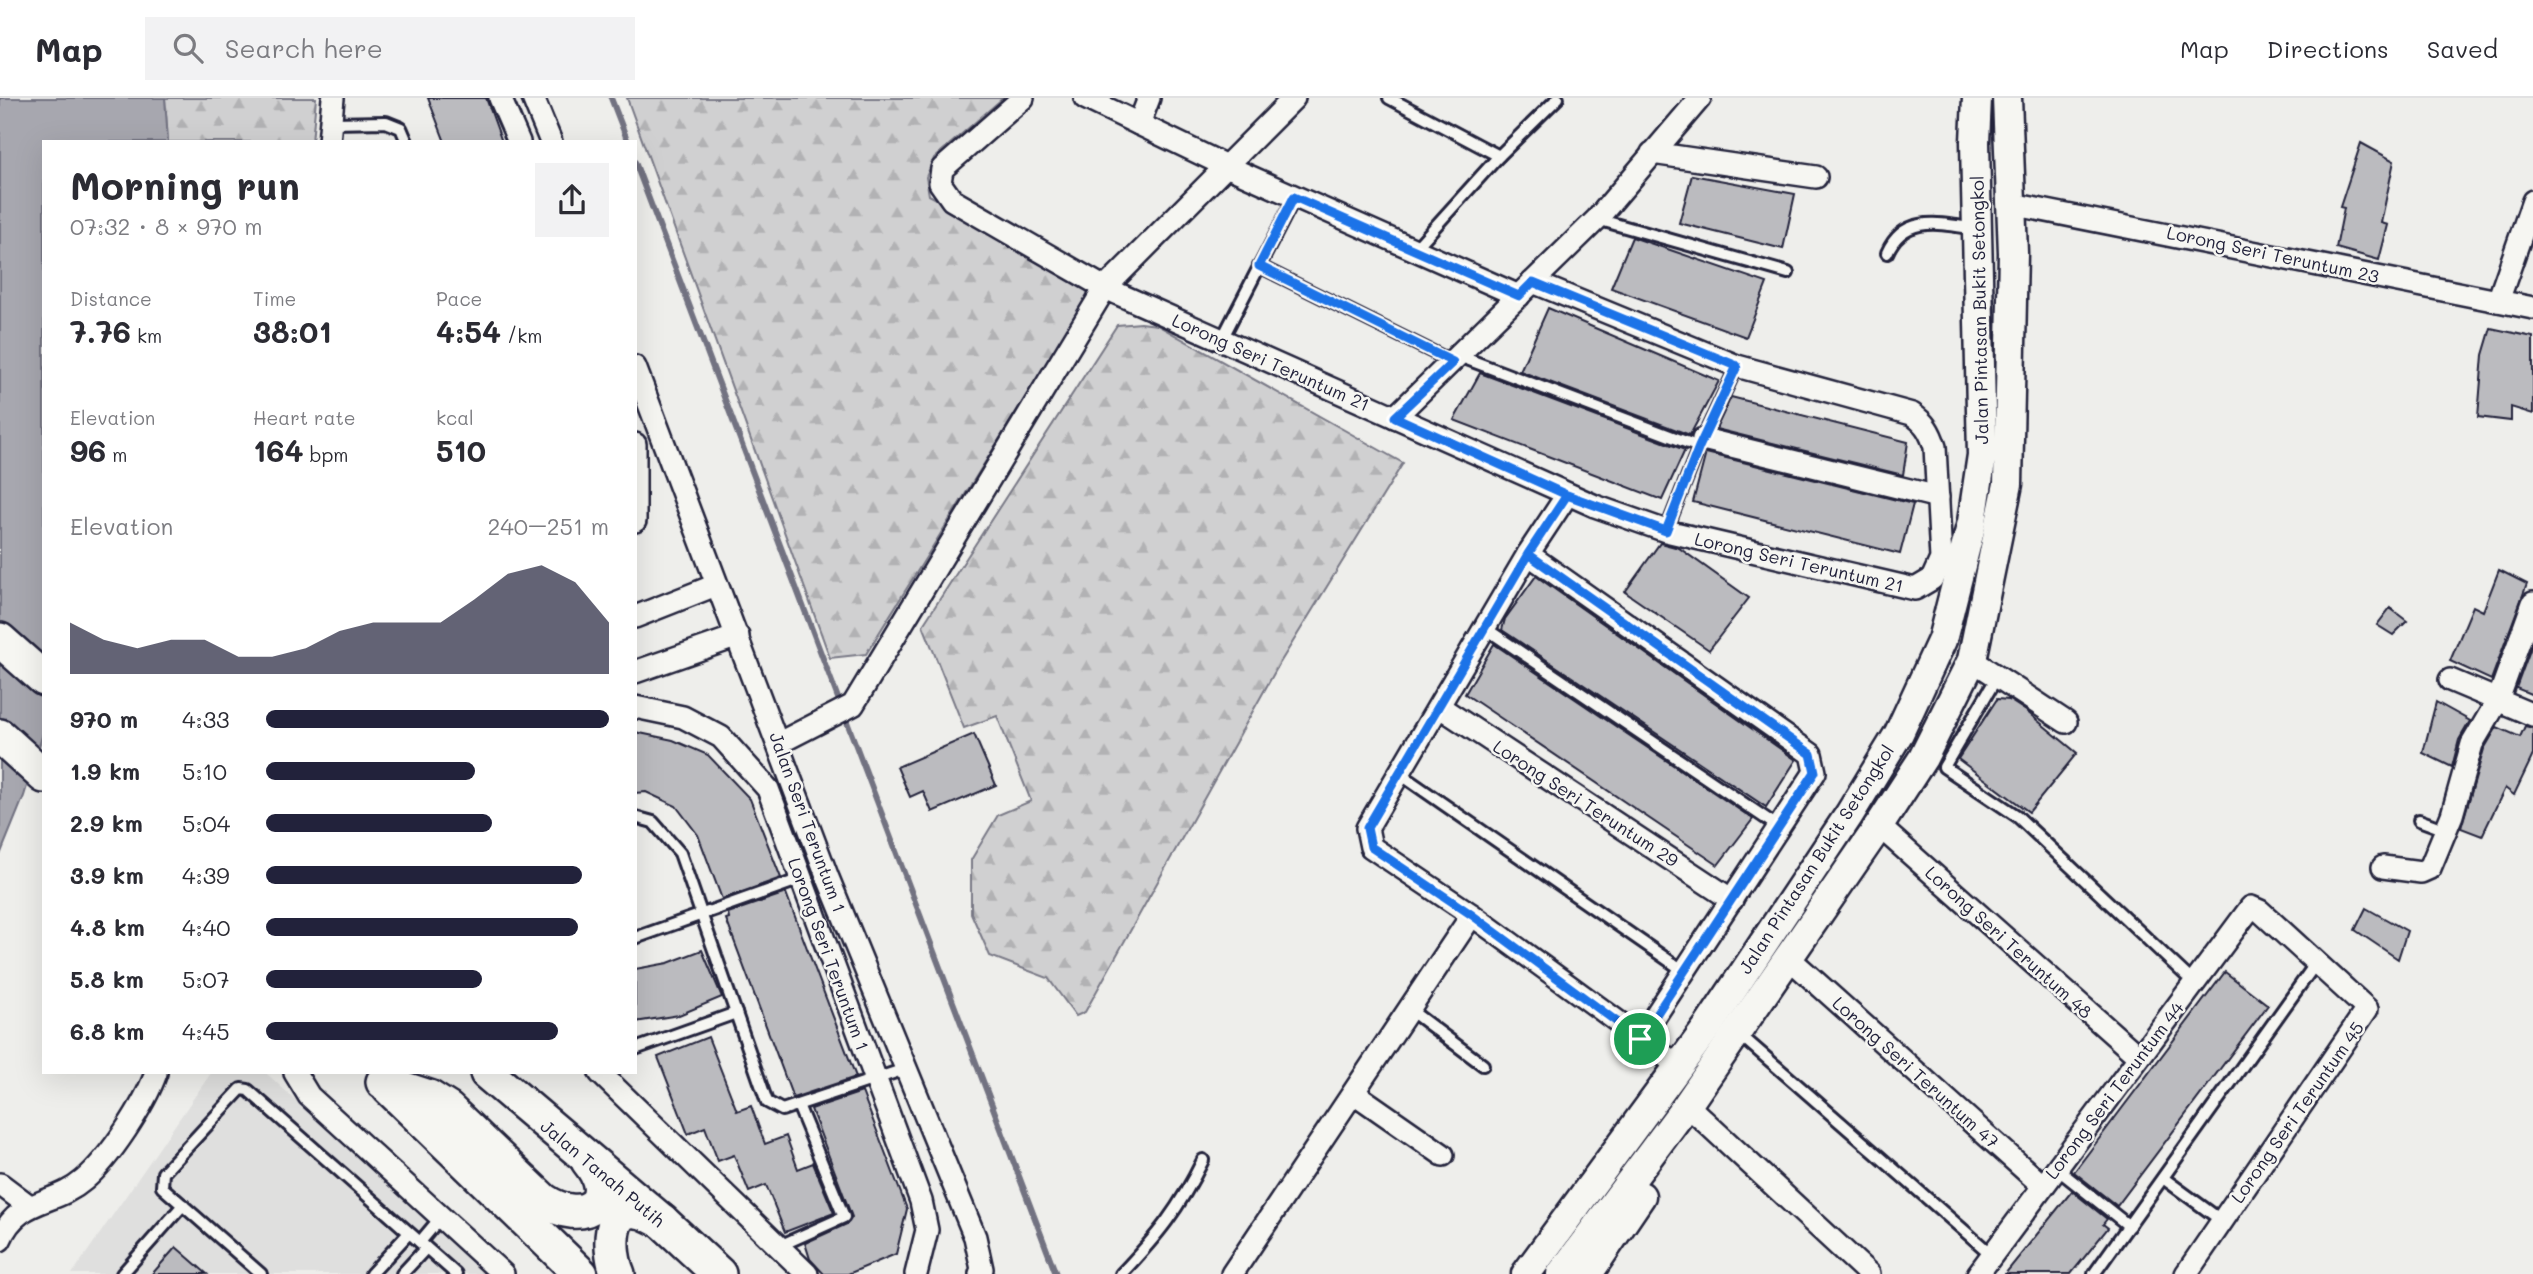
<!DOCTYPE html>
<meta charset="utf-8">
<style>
:root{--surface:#fff;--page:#f2f2f3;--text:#2b2b33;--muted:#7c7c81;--line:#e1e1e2;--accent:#22223b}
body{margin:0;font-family:Mali,sans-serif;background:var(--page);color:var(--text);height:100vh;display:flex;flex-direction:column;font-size:26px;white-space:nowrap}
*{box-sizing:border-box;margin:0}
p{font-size:23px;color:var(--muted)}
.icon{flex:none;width:38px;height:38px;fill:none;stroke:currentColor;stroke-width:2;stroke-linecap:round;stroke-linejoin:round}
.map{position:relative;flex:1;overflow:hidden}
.drawer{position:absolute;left:42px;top:42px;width:595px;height:934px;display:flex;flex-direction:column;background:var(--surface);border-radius:0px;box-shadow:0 7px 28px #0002}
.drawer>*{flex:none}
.pin{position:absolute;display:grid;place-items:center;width:60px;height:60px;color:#fff;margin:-30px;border:4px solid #fff;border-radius:50%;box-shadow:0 2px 7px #0007}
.round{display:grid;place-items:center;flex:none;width:74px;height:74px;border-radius:0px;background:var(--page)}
.summary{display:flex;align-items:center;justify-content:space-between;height:119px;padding:0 28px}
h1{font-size:38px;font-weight:700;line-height:52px}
.figures{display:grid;grid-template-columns:repeat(3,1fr);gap:10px;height:119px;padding:7px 28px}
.figures div{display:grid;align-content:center}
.figures b{font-size:30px;font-weight:700}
.figures small{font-size:19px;font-weight:400}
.figures p{font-size:19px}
.chart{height:196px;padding:14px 28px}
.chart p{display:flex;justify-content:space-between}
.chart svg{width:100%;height:126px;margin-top:7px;fill:var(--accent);opacity:.7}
ul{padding:0 28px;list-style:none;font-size:23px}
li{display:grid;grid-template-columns:112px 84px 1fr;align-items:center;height:52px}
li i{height:18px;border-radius:9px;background:var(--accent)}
header{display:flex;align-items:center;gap:42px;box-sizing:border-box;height:98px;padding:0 35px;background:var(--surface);border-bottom:2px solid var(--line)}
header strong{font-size:33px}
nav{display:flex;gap:38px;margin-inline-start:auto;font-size:24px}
.search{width:490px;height:63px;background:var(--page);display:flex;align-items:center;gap:18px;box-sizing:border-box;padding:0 24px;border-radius:0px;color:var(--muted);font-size:26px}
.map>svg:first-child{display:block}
.built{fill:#dfdfde}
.forest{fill:url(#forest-firs);stroke:#797986;stroke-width:2}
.water{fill:#a7a7af;stroke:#727281;stroke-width:2}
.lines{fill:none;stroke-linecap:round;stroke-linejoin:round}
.stream{stroke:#727281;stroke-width:6}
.building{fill:#bbbbbf;stroke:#22223b;stroke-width:2}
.service-casing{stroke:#22223b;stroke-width:16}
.minor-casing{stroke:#22223b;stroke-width:26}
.secondary-casing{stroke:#22223b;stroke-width:33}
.trunk-casing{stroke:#22223b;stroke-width:38}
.service{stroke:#f6f6f2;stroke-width:10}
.minor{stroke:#f6f6f2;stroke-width:21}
.secondary{stroke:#f6f6f2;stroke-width:28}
.trunk{stroke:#f6f6f2;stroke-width:33}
.route-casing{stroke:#fff;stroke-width:14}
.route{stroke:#1a73e8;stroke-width:9}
.labels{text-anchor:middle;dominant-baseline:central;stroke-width:5;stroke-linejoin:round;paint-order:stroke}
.street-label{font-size:18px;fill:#22223b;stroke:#f6f6f2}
</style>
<header>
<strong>Map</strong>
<div class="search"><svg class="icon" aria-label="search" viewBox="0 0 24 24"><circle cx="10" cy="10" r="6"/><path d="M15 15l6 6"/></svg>Search here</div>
<nav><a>Map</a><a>Directions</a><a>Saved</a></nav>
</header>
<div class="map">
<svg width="2533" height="1176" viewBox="0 0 2533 1176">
<defs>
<pattern id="forest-firs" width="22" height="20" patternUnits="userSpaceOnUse" patternTransform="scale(1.75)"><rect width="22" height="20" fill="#d0d0d1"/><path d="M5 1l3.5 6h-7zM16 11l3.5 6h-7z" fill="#b2b2b4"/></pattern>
</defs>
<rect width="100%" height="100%" fill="#eeeeeb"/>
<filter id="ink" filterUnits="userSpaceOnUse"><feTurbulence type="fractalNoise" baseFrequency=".0143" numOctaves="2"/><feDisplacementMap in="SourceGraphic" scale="14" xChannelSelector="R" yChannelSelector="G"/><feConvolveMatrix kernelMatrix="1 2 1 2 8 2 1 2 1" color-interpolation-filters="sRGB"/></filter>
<g filter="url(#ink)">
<polygon class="built" points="211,975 266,975 487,1176 72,1176"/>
<g class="forest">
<polygon points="165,0 316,0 312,44 168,44"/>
<polygon points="627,0 1003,0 934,60 926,79 929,97 1088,183 1087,200 866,556 830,560"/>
<polygon points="1141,225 1157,227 1403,365 1278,568 1085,914 1076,918 1048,880 990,858 971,815 971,762 998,717 1031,703 997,618 964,630 923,527 1117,227"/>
</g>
<polygon class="water" points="0,0 165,0 168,44 44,44 44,632 24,698 0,757"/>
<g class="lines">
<g class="stream">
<polyline points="611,0 628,44"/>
<polyline points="635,64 1056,1176"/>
</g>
</g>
<g class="building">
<polygon points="428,0 486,0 502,44 445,44"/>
<polygon points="2361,45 2394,63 2381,125 2388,127 2379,162 2336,150 2344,110 2340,109"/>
<polygon points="1692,77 1795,96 1783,151 1679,125"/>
<polygon points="1632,139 1767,185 1746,239 1611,190"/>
<polygon points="1548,210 1719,283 1690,337 1520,273"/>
<polygon points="2491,230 2533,239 2533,316 2511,309 2511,323 2478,319 2483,257"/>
<polygon points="1480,275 1685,352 1662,402 1454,322"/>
<polygon points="1731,299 1908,344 1903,377 1716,331"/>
<polygon points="1706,355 1913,406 1900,456 1693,404"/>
<polygon points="1660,445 1679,450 1749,500 1709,552 1625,494"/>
<polygon points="2499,472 2527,486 2491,582 2450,563 2473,508 2483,513"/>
<polygon points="1536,478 1796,662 1766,709 1502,532 1505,521"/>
<polygon points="2390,510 2407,523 2393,537 2377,527"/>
<polygon points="2533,544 2533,597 2516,590"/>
<polygon points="1494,546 1753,721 1718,767 1465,596"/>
<polygon points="1997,601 2009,602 2026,613 2077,655 2029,714 1958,661"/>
<polygon points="2436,604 2470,623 2459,642 2452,669 2423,655"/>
<polygon points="2525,628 2533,630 2533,657 2514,697 2505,690 2482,738 2461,730 2484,651 2497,629 2520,639"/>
<polygon points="635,634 673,642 708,657 750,701 781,780 722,801 698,737 676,708 646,694 635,695"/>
<polygon points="974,636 996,687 932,714 923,693 910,699 897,669"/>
<polygon points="786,795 856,979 793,1000 726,821 729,820 728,815"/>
<polygon points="2366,810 2407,833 2398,861 2355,832"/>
<polygon points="702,852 722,899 679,917 635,924 635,871 668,865"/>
<polygon points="2225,874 2268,907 2117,1108 2074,1074"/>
<polygon points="708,939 737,1013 751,1008 765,1046 786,1038 798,1071 813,1065 834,1115 785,1134 766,1087 749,1094 734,1057 718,1063 705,1029 688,1036 658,959"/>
<polygon points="862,994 907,1111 896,1156 848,1176 824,1176 810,1161 805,1145 847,1126 852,1119 811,1011"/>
<polygon points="2072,1093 2107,1121 2103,1126 2108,1130 2071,1176 2005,1176"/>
<polygon points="176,1149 207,1176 152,1176"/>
</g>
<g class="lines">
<defs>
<g id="service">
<polyline points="1389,0 1499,58"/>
<polyline points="332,25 386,24 401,30 407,44"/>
<polyline points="1597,121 1788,175"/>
<polyline points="1413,153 1499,58 1558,0"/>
<path d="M1887 155C1904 115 1942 126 1976 131"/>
<polyline points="1259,168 1453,264"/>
<polyline points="1222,241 1295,99"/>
<polyline points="1459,258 1699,349"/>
<polyline points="1666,433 1699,349 1737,268"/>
<polyline points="1485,530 1780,730"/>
<polyline points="1997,579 1944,669 2017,718 2194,885"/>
<polyline points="1400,676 1684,873"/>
<polyline points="635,719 653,724 680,755 767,1004 782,1012 905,971"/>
<polyline points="2419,722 2446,732"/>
<polyline points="635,840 801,781"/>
<polyline points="1410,912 1483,967"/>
<polyline points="1738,935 1992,1157"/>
<polyline points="635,951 736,915"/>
<polyline points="2056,1070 2129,1128"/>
<polyline points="2163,1080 2222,1123"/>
<polyline points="420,1144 441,1119"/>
<polyline points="777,1149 844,1119 798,1007"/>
<polyline points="122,1176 183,1107"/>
<polyline points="261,1176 162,1089 163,1075 241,991 248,992 456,1176"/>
<polyline points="371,1176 409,1135"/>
<polyline points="402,1176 426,1150"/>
<path d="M1121 1176C1158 1137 1179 1111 1203 1062"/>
<polyline points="2094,1176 2316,865"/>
</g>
<g id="minor">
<polyline points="500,0 519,44"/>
<polyline points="533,0 551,44"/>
<path d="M1023 0 942 71 940 85 952 102 1105 190 1595 408 1666 433 1915 491 1932 481 1941 461 1935 349C1930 333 1925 325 1912 316L1737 268 1533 184"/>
<polyline points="1085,0 1226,68 1519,198"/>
<polyline points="1139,26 1149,0"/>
<polyline points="329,44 333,0"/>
<polyline points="1652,55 1816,79"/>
<polyline points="2012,106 2533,210"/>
<polyline points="2498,203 2533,103"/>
<polyline points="635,269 828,780 975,1139 982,1171 980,1176"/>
<polyline points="1395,319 1597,121 1700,0"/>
<polyline points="1703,341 1938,399"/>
<polyline points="635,346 635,423"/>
<polyline points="1567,397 1528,456 1367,730 1371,749 1472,817 1669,961"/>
<polyline points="1528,456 1811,656 1815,674 1640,941"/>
<polyline points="635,519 716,487"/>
<polyline points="1972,562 2066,624"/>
<polyline points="635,574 738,538"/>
<polyline points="2450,582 2533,617"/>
<polyline points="635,609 683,619 721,639 768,691 921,1103 927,1132 916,1176"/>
<polyline points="1440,609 1732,802"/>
<polyline points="779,645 853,607 1105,190 1294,0"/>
<polyline points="1879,728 2139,959"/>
<polyline points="2383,769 2421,774 2430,770 2452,717 2472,646 2498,602 2533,505"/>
<polyline points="1789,860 2043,1088"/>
<polyline points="295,975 309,998 503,1176"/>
<polyline points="600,975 807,1176"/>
<polyline points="1354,995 1443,1057"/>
<polyline points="1687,1007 1869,1176"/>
<polyline points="0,1086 28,1107"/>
<path d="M0 1142C18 1099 54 1108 84 1082 110 1060 145 1006 156 975"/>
<polyline points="1232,1176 1472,817"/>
<polyline points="1978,1176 2251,809 2260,813 2367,911 2186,1176"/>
</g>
<g id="secondary">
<polyline points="1526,1176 1709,927 1849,717 1899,635 1942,542 1972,424 1982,357 1975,44 1977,0"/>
<polyline points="1561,1176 1687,1007 1879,728 1923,660 1972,562 2008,386 2013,155 2007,0"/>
<polyline points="1588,1176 1641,1098"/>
</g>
<g id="trunk">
<polyline points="0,542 44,581"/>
<polyline points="0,638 44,678"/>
<polyline points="487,975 663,1124 719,1176"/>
<path d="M383 984 429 999 448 1011 543 1102C585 1130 620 1102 588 1063"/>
<polyline points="389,990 581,1176"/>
<path d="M618 1176C609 1156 605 1104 642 1114 649 1116 656 1121 662 1123"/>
</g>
</defs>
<use href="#service" class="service-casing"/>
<use href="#minor" class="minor-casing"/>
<use href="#secondary" class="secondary-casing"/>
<use href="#trunk" class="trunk-casing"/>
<use href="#service" class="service"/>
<use href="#minor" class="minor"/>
<use href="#secondary" class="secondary"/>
<use href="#trunk" class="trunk"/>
</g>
</g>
<g class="lines" filter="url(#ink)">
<defs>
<polyline id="route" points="1640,941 1472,817 1371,749 1367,730 1528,456 1567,397 1395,319 1453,264 1259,168 1294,99 1519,198 1533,184 1737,268 1699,349 1666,433 1567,397 1528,456 1811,656 1815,674 1640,941"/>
</defs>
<use href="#route" class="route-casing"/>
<use href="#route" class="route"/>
</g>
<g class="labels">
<g class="street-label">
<text transform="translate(2273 156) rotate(12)">Lorong Seri Teruntum 23</text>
<text transform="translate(1979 212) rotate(-91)">Jalan Pintasan Bukit Setongkol</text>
<text transform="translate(1271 264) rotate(24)">Lorong Seri Teruntum 21</text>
<text transform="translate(1799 464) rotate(13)">Lorong Seri Teruntum 21</text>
<text transform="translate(1586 705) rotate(33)">Lorong Seri Teruntum 29</text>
<text transform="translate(808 724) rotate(70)">Jalan Seri Teruntum 1</text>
<text transform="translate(1816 761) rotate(-57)">Jalan Pintasan Bukit Setongkol</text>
<text transform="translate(2009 844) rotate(42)">Lorong Seri Teruntum 48</text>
<text transform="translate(829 856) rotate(70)">Lorong Seri Teruntum 1</text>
<text transform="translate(1916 974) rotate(42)">Lorong Seri Teruntum 47</text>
<text transform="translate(2114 992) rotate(-53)">Lorong Seri Teruntum 44</text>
<text transform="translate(2297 1014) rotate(-55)">Lorong Seri Teruntum 45</text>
<text transform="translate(603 1075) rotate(40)">Jalan Tanah Putih</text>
</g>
</g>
</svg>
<div class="pin" style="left:1640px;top:941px;background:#1e9e55"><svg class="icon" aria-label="arrive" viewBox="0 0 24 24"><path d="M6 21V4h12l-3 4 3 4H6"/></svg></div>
<section class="drawer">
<div class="summary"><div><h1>Morning run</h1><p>07:32 · 8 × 970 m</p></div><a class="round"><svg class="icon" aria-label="share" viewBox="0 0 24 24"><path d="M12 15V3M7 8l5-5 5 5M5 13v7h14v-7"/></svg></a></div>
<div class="figures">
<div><p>Distance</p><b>7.76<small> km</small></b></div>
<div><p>Time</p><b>38:01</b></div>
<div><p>Pace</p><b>4:54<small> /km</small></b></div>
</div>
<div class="figures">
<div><p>Elevation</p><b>96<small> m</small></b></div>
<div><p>Heart rate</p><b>164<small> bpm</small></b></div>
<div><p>kcal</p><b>510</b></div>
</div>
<div class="chart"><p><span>Elevation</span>240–251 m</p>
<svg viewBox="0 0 160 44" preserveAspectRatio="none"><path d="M0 44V26L10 32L20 35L30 32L40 32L50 38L60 38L70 35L80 29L90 26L100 26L110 26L120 18L130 9L140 6L150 12L160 26V44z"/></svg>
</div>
<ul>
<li><b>970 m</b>4:33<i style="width:100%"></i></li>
<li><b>1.9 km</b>5:10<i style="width:61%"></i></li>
<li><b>2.9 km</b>5:04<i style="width:66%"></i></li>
<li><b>3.9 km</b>4:39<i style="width:92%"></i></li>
<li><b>4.8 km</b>4:40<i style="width:91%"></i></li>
<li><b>5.8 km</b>5:07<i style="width:63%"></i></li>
<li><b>6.8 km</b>4:45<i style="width:85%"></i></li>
</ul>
</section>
</div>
